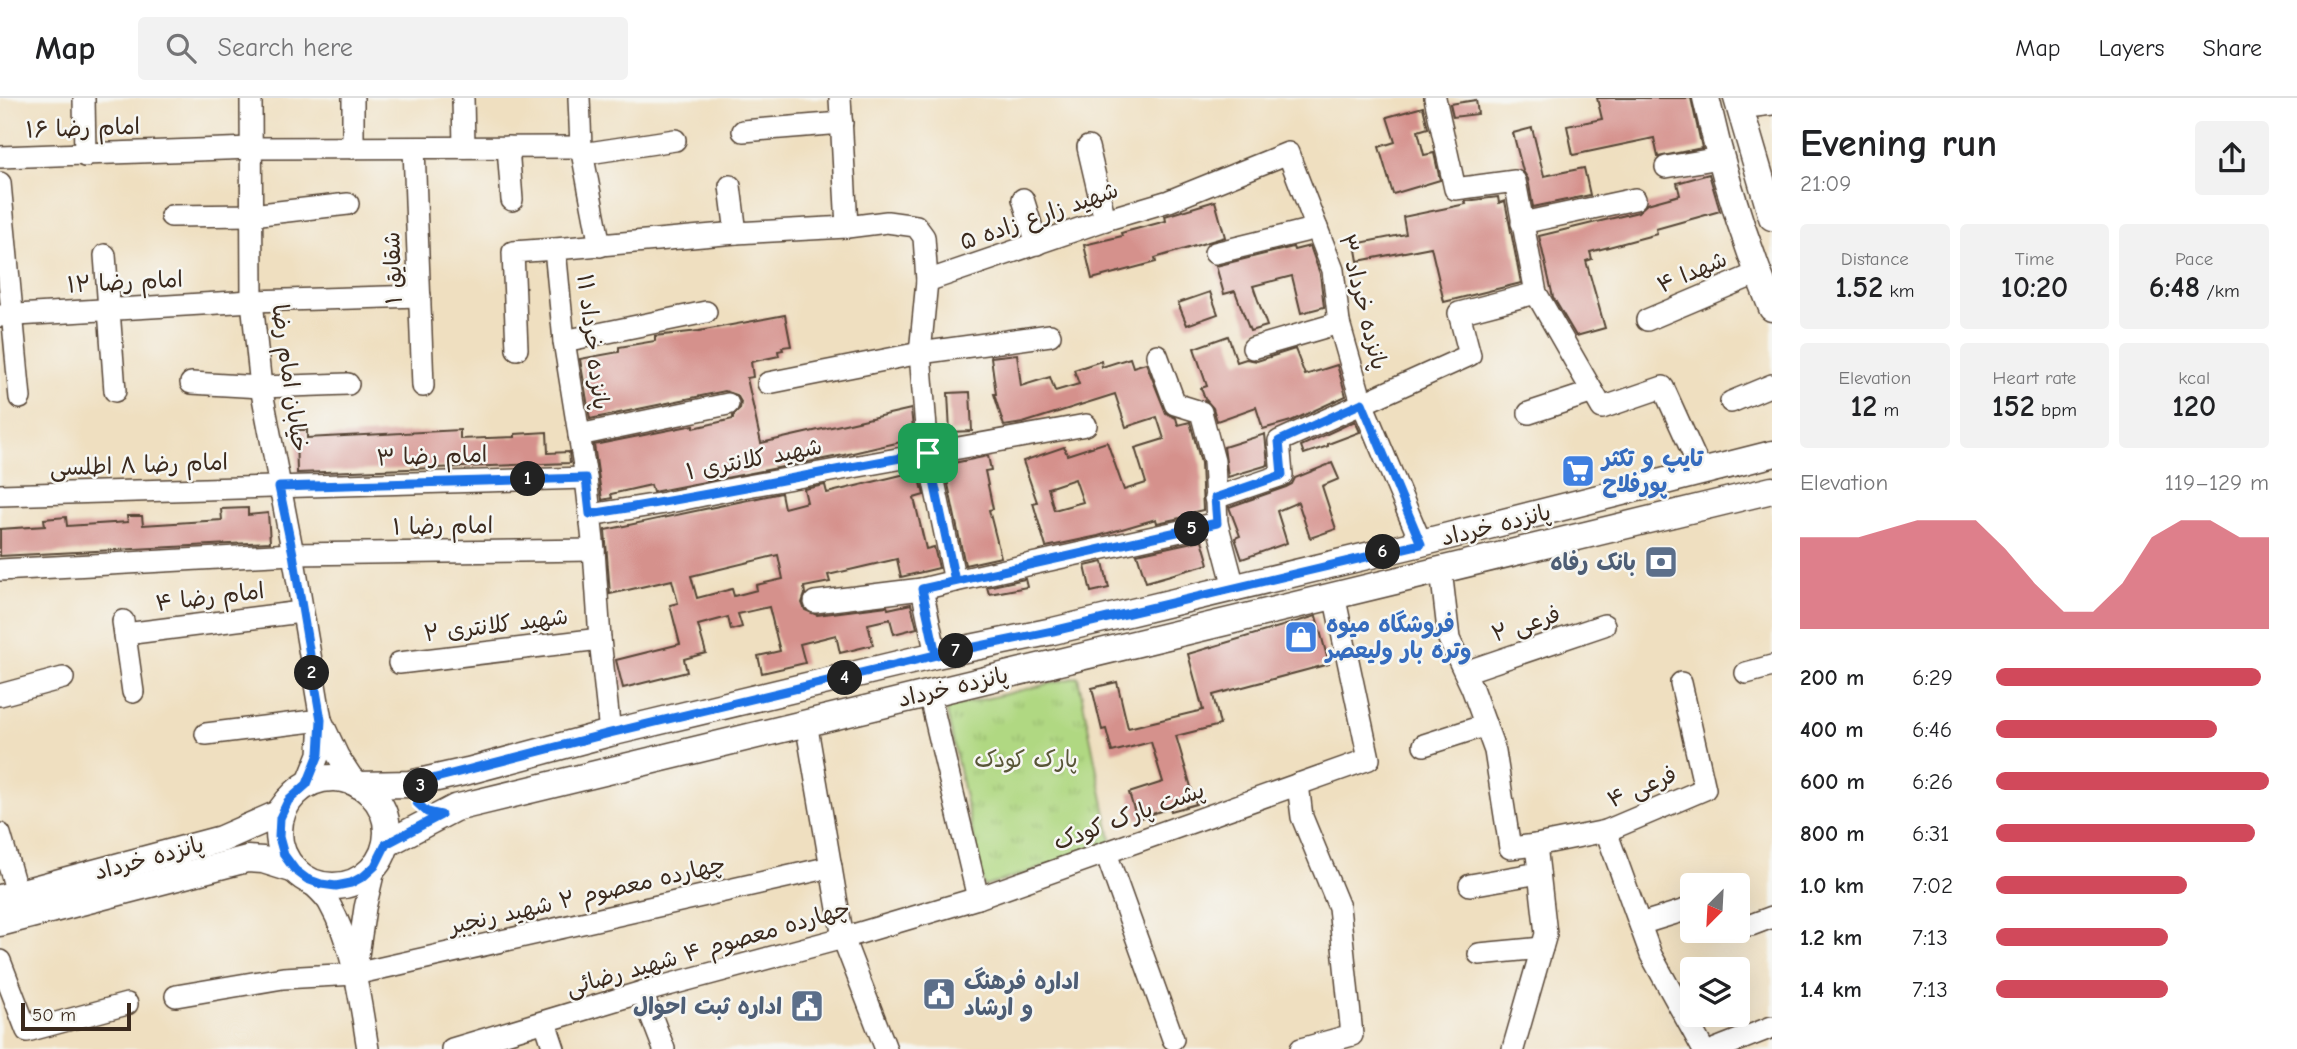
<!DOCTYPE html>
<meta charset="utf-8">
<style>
:root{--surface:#fff;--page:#f2f2f2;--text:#202124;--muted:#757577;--line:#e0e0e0;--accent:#d1495b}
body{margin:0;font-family:"Comic Neue","Playpen Sans Arabic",sans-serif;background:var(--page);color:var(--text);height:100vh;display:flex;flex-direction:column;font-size:26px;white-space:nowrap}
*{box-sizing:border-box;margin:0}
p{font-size:23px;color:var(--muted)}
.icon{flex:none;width:38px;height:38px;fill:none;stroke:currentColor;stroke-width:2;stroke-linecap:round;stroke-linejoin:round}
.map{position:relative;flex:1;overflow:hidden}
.details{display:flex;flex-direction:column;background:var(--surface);width:525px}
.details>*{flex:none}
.needle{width:46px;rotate:204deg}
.fabs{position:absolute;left:1680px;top:775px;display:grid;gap:14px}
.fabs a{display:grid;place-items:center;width:70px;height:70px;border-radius:7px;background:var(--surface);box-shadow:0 7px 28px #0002;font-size:35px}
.scale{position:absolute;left:21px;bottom:18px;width:110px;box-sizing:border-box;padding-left:7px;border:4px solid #3b2a1e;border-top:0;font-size:19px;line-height:24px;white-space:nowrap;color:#3b2a1e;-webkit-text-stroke:5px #f6f6f2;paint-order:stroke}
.pin{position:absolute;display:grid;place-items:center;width:60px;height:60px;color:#fff;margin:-30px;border-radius:14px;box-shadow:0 4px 10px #0006}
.km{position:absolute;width:35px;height:35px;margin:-18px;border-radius:50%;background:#222;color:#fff;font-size:19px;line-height:35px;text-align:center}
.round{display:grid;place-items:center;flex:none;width:74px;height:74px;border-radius:7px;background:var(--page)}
.overview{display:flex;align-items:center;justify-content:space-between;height:119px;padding:0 28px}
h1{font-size:38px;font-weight:700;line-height:52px}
.figures{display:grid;grid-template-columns:repeat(3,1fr);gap:10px;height:119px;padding:7px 28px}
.figures div{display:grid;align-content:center;border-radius:7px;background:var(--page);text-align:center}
.figures b{font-size:30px;font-weight:700}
.figures small{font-size:19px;font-weight:400}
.figures p{font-size:19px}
.chart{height:196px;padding:14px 28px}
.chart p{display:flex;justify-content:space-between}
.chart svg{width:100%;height:126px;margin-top:7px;fill:var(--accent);opacity:.7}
ul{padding:0 28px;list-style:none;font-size:23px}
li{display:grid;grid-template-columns:112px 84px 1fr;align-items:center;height:52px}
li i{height:18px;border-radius:9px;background:var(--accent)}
header{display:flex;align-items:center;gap:42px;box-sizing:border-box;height:98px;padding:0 35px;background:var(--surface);border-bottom:2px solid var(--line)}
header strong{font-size:33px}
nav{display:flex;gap:38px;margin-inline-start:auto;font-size:24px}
.search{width:490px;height:63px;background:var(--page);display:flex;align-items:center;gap:18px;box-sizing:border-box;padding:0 24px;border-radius:7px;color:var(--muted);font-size:26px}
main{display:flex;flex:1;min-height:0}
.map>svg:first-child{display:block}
.park{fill:url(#park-tufts);stroke:#768150;stroke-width:2}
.building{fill:#d5918c;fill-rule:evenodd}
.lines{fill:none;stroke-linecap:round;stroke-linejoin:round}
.minor-casing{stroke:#564536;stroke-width:24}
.major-casing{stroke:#564536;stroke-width:29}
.minor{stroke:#fff;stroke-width:21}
.major{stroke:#fff;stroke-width:26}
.route-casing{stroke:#fff;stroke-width:14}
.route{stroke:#1a73e8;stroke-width:9}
.labels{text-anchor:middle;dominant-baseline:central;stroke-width:5;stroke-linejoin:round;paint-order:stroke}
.street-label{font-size:23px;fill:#3b2a1e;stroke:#f6f6f2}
.shop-label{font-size:23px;font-weight:bold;fill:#366cbe;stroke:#f6f6f2;text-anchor:start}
.service-label{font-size:23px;font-weight:bold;fill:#4e5e75;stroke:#f6f6f2;text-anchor:end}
.park-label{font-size:23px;fill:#585637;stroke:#f6f6f2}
</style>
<header>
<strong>Map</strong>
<div class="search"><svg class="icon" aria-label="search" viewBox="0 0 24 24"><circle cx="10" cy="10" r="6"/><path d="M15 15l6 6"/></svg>Search here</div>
<nav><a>Map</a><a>Layers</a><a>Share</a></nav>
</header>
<main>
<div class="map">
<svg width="1772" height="951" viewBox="0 0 1772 951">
<defs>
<pattern id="park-tufts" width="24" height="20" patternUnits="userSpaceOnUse" patternTransform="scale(1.75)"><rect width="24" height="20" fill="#b0d882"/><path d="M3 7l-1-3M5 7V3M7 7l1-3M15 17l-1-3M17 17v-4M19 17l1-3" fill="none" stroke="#98ba70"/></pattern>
</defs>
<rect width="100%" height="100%" fill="#f6f6f2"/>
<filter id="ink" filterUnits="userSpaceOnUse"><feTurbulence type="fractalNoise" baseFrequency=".0143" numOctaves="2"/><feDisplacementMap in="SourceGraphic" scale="14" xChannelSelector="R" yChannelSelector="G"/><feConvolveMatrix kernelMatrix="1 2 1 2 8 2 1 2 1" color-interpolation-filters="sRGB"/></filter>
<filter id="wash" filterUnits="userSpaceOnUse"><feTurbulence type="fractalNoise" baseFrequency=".00686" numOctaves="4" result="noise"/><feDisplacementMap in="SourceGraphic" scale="28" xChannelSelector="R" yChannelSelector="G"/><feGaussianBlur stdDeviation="1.57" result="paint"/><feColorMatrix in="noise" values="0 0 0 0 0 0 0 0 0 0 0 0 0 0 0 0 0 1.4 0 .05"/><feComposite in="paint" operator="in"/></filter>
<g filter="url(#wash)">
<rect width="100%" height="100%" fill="#efdfc0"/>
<polygon class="park" points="1078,579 1112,746 984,789 946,610"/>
<g id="blocks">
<g class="building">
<polygon points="1597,0 1691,0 1702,50 1658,59 1654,40 1573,57 1567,28 1602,21"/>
<polygon points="1476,2 1478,16 1453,19 1450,6"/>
<polygon points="1423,9 1428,30 1418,33 1424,57 1434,55 1440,82 1393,96 1379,49 1395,44 1387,19"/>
<polygon points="1532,30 1544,78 1584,70 1590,97 1533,109 1528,81 1523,73 1513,35"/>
<polygon points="1709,76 1720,113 1656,131 1657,136 1590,154 1592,161 1586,163 1605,230 1576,238 1553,199 1539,138 1638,114 1647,106 1680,97 1677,85"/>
<polygon points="1498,99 1499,105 1505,103 1521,185 1444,204 1431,149 1358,163 1355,146 1406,136 1403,119 1466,106 1465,103"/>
<polygon points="1215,103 1225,139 1155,160 1156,164 1092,181 1084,147 1122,138 1121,135 1166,123 1165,118"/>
<polygon points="1310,148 1320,176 1324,209 1301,215 1292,178 1253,188 1267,228 1250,233 1235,193 1224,196 1216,168 1293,149 1294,152"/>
<polygon points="1210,194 1218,216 1187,227 1178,205"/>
<polygon points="785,217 791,248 782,249 783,252 778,253 779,258 751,264 753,279 747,280 761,345 911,311 914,341 844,357 663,392 653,394 651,387 611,396 612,400 602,402 594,347 694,327 694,330 733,321 733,318 740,311 741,304 737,297 725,293 590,321 580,261 619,254 619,249 655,243 655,238 699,233"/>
<polygon points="1228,238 1237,264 1246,261 1257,263 1295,251 1305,277 1337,267 1346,298 1291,323 1263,331 1256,309 1217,323 1213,310 1205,301 1201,290 1207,288 1194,250"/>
<path d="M1017 256 1021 288 1050 279 1055 293 1079 286 1074 272 1101 263 1102 269 1130 260 1133 269 1146 265 1166 315 1176 320 1178 327 1190 324 1201 365 1203 412 1194 414V417L1157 425 1156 421 1098 438 1046 449 1033 405 1037 404 1023 363 1064 349 1067 357 1107 344 1124 392 1146 385 1135 350 1164 341 1157 319 1126 329 1115 296 1023 325 1004 328 994 296H996L991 259ZM1075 381 1083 404 1054 412 1048 390Z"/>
<polygon points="970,294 972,333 950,334 948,295"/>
<polygon points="1355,323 1360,334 1328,346 1328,348 1304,356 1301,348"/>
<polygon points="296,332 307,332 307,340 460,332 460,341 515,339 515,336 547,334 548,355 569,354 570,365 297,375"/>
<polygon points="1265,336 1268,367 1228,379 1224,349"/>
<polygon points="988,358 991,372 985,373 993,411 989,412 1001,459 965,467 944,367"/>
<polygon points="1332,365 1339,381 1322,388 1336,431 1310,440 1298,404 1277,413 1287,445 1242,461 1235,440 1240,438 1229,409 1286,389 1292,386 1295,380"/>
<path d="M918 373 924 397 914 400 926 451 934 449 939 470 901 479 897 461 828 477 830 484 804 489 805 496 802 505 805 512 817 517 887 508 888 511 911 506 917 530 894 536 890 521 868 526 873 547 840 555 836 537 800 546 805 565 762 575 758 558 780 553 769 509 738 516 742 529 731 532 728 519 698 527 706 555 684 561 687 574 623 590 616 562 680 546 670 507 678 505 672 482 610 496 605 432 781 395 784 410 807 404 804 391 825 387 827 395ZM778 457 783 481 756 487 757 492 734 498 732 491 697 500 691 478Z"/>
<polygon points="248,410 248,417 268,415 270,444 0,458 0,431 45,428 44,421 66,419 67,428 128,424 127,418 142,418 143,427 222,422 221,411"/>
<polygon points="1202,442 1209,466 1146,484 1137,456"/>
<polygon points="1103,464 1109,490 1091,494 1085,468"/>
<polygon points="1025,481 1027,489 989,496 987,489"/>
<polygon points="1316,518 1329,566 1213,597 1220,627 1176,638 1196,706 1171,713 1170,710 1137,721 1129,695 1163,684 1151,644 1112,654 1106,631 1102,632 1092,590 1117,584 1128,630 1203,612 1188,556"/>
</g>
</g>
</g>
<g filter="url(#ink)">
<use href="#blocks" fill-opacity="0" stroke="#564536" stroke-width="2"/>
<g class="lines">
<defs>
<g id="minor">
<polyline points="84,0 85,58"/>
<polyline points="251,0 252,203 261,289 293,456 321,622 319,656 307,686"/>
<polyline points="463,0 464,49"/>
<polyline points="579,0 581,49 600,148"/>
<polyline points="840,0 847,129 887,124 916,128 924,139 927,183 920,255 928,355 955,483 922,491 936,557"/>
<polyline points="1435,0 1455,91 1515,83 1536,195 1602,310 1663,289 1701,373"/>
<polyline points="1739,10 1772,6"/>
<polyline points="743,33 842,25"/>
<polyline points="508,49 512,102"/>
<polyline points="1088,49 1105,122"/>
<polyline points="353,50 353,0"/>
<polyline points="414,50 423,288"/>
<polyline points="582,56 675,42"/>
<polyline points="0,59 252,50 581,49"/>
<polyline points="1666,69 1720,60"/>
<polyline points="0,85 20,300"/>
<polyline points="730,88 736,135"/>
<polyline points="1023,101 1037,146"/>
<polyline points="171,118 252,117 348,106"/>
<polyline points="1522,125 1635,101"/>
<polyline points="1215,155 1317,130"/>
<polyline points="105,157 115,293"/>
<polyline points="927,183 1105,122 1169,103 1288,55 1333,172 1339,225 1362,305 1421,445"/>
<polyline points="0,218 252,203 420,198"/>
<polyline points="1647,222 1758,175"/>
<polyline points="564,243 706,214"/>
<polyline points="1253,250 1339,225"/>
<polyline points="517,251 513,154 555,151"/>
<polyline points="1157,257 1175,306 1201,314 1214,363 1217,425 1234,489"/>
<polyline points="191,285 261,289 348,286"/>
<polyline points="768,285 920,255 1050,237"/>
<polyline points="1731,304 1772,287"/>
<polyline points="1529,315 1593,294"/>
<polyline points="579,337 728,306"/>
<polyline points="0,397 586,380"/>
<polyline points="1215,400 1282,377 1279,343 1470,257 1459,215 1536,195"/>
<polyline points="590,417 665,405 742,389 1086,327"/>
<polyline points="0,472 293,456 594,452"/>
<polyline points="1441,472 1449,541 1472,590 1495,653 1510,750 1536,747 1546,836 1513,951"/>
<polyline points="955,483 1217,425"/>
<polyline points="815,504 922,491"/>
<polyline points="123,523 133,594"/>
<polyline points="125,536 301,514"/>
<polyline points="399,565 600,541"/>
<polyline points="1465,574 1604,527"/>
<polyline points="1746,575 1772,568"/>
<polyline points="929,595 978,800"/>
<polyline points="0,597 63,580"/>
<polyline points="322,624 338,658 355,684"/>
<polyline points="806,624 843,840 886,951"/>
<polyline points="610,635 600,541 594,452 586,380 564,243 555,151 736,135 847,129"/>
<polyline points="206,636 321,622"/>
<polyline points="1424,647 1486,627"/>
<polyline points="1298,686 1302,719 1339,809 1352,937 1301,951"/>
<polyline points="1606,733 1651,857 1703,951"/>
<polyline points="0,736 17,795"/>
<polyline points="1536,747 1606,733 1705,691 1681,585"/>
<polyline points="1106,755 1173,941"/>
<path d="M307 781C314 789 324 796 329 805 354 849 360 902 368 951"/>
<polyline points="1470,787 1539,775"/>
<polyline points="1640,826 1692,810"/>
<polyline points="1751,827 1772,819"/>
<polyline points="1479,856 1542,850"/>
<polyline points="0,863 27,933 127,906"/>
<polyline points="356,871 365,810 375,768"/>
<polyline points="642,894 664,951"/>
<polyline points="176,898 283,880 355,876 831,769"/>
<polyline points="545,924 554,951"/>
<polyline points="452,951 642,894 843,840 978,800 1369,661 1334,497"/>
<polyline points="1716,951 1772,929"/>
</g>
<g id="major">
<path d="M1706 0C1722 72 1744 142 1772 210"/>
<polyline points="1737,0 1772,119"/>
<circle cx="333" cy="734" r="54"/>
<polyline points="359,687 410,686 468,673 610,635 936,557 1053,533 1421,445 1772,356"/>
<polyline points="386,746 455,710 1772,392"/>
<polyline points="0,800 221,741 278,716 288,703"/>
<polyline points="0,825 247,761 263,762 295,772"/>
</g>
</defs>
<use href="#minor" class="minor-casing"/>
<use href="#major" class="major-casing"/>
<use href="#minor" class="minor"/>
<use href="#major" class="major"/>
</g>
</g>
<g class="lines" filter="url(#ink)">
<defs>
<path id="route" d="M928 355C815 375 703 399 590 416L586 380 279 389 293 456 321 622 319 656 307 686 288 703 280 720 279 739 284 757 295 772 307 781 321 786 336 788 351 785 364 778 375 768 386 746 441 717 427 714 417 705V696L424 683 610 635 936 557 922 491 1217 425 1215 400 1282 377 1279 343 1362 305 1421 446 1053 533 936 557 922 491 955 483 928 355"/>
</defs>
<use href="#route" class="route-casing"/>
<use href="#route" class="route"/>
</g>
<defs>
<symbol id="supermarket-square" viewBox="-11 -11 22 22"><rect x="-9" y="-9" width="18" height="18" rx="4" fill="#3f7fe0" stroke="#f6f6f2"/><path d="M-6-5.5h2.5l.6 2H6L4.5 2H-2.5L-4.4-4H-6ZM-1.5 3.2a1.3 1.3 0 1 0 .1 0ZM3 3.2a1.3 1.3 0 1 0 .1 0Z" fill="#fff"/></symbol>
<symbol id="bank-square" viewBox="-11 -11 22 22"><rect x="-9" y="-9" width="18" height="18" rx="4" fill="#5c6f8a" stroke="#f6f6f2"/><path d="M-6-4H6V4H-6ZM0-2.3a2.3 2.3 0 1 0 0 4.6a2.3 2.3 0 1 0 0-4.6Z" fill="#fff"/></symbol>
<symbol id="shop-square" viewBox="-11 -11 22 22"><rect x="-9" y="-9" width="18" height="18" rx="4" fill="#3f7fe0" stroke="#f6f6f2"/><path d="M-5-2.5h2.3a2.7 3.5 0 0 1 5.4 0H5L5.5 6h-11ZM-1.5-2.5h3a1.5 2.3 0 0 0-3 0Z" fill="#fff"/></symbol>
<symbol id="civic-square" viewBox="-11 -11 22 22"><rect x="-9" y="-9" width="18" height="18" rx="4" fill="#5c6f8a" stroke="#f6f6f2"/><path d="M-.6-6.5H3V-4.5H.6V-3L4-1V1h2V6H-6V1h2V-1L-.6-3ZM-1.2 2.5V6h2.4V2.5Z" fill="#fff"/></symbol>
</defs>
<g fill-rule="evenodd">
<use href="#supermarket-square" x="1559" y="354" width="38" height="38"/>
<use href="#bank-square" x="1642" y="445" width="38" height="38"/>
<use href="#shop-square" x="1282" y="520" width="38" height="38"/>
<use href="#civic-square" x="920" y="877" width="38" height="38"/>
<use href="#civic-square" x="788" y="889" width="38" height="38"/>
</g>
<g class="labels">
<g class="street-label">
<text transform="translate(83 30) rotate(-2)">امام رضا ۱۶</text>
<text transform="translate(1039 118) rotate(-19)">شهید زارع زاده ۵</text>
<text transform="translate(393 170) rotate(-92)">شقایق ۱</text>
<text transform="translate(1692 174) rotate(-23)">شهدا ۴</text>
<text transform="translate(125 184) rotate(-3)">امام رضا ۱۲</text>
<text transform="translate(1363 204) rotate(76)">پانزده خرداد ۳</text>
<text transform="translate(593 244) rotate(83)">پانزده خرداد ۱۱</text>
<text transform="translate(290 280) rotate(82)">خیابان امام رضا</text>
<text transform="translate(432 358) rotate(-2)">امام رضا ۳</text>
<text transform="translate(754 361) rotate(-11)">شهید کلانتری ۱</text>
<text transform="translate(139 367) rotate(-2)">امام رضا ۸ اطلسی</text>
<text transform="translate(1496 427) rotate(-14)">پانزده خرداد</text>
<text transform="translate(443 428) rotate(-1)">امام رضا ۱</text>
<text transform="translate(210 499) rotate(-7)">امام رضا ۴</text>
<text transform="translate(1526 526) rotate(-18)">فرعی ۲</text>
<text transform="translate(496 527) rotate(-7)">شهید کلانتری ۲</text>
<text transform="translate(953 589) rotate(-13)">پانزده خرداد</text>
<text transform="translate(1642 689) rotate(-23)">فرعی ۴</text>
<text transform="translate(1129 718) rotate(-20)">پشت پارک کودک</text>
<text transform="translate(149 760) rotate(-15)">پانزده خرداد</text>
<text transform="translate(587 797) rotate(-13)">چهارده معصوم ۲ شهید رنجبر</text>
<text transform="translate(708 850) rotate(-16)">چهارده معصوم ۴ شهید رضائی</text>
</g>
<g class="shop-label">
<text x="1602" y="360">تایپ و تکثر<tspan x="1602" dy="26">پورفلاح</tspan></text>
<text x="1326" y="526">فروشگاه میوه<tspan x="1326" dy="26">وتره بار ولیعصر</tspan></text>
</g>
<g class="service-label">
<text x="1636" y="464">بانک رفاه</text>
<text x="964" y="883" text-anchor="start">اداره فرهنگ<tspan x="964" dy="26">و ارشاد</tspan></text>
<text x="782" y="908">اداره ثبت احوال</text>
</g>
<g class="park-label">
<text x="1026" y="661">پارک کودک</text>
</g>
</g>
</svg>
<div class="fabs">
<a><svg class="needle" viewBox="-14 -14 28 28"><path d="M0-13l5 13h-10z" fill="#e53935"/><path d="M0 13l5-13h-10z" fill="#757577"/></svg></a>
<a><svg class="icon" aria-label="layers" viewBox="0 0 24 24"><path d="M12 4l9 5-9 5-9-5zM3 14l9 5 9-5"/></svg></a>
</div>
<div class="scale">50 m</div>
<div class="pin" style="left:928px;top:355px;background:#1e9e55"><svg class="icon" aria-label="arrive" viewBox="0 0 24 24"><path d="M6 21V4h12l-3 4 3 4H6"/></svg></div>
<b class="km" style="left:528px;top:381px">1</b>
<b class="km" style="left:312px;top:575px">2</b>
<b class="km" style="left:421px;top:688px">3</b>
<b class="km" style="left:845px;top:580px">4</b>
<b class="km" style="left:1192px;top:431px">5</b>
<b class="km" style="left:1383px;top:454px">6</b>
<b class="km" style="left:956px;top:553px">7</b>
</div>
<section class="details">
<div class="overview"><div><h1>Evening run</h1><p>21:09</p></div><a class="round"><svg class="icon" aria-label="share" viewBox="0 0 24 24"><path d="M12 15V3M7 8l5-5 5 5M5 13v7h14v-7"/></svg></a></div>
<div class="figures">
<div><p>Distance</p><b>1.52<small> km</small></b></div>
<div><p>Time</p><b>10:20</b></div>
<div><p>Pace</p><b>6:48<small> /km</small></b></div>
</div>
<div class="figures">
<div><p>Elevation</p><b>12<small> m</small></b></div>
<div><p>Heart rate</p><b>152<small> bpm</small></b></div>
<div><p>kcal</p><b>120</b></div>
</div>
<div class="chart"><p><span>Elevation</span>119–129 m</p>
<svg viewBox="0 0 160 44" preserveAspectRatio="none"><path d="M0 44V12L10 12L20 12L30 9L40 6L50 6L60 6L70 16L80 28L90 38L100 38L110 28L120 12L130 6L140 6L150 12L160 12V44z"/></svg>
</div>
<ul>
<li><b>200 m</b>6:29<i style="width:97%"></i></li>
<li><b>400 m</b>6:46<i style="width:81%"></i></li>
<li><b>600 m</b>6:26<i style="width:100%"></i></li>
<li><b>800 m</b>6:31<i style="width:95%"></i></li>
<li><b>1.0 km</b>7:02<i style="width:70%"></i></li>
<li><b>1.2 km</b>7:13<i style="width:63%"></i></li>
<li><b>1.4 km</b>7:13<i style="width:63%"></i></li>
</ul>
</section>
</main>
